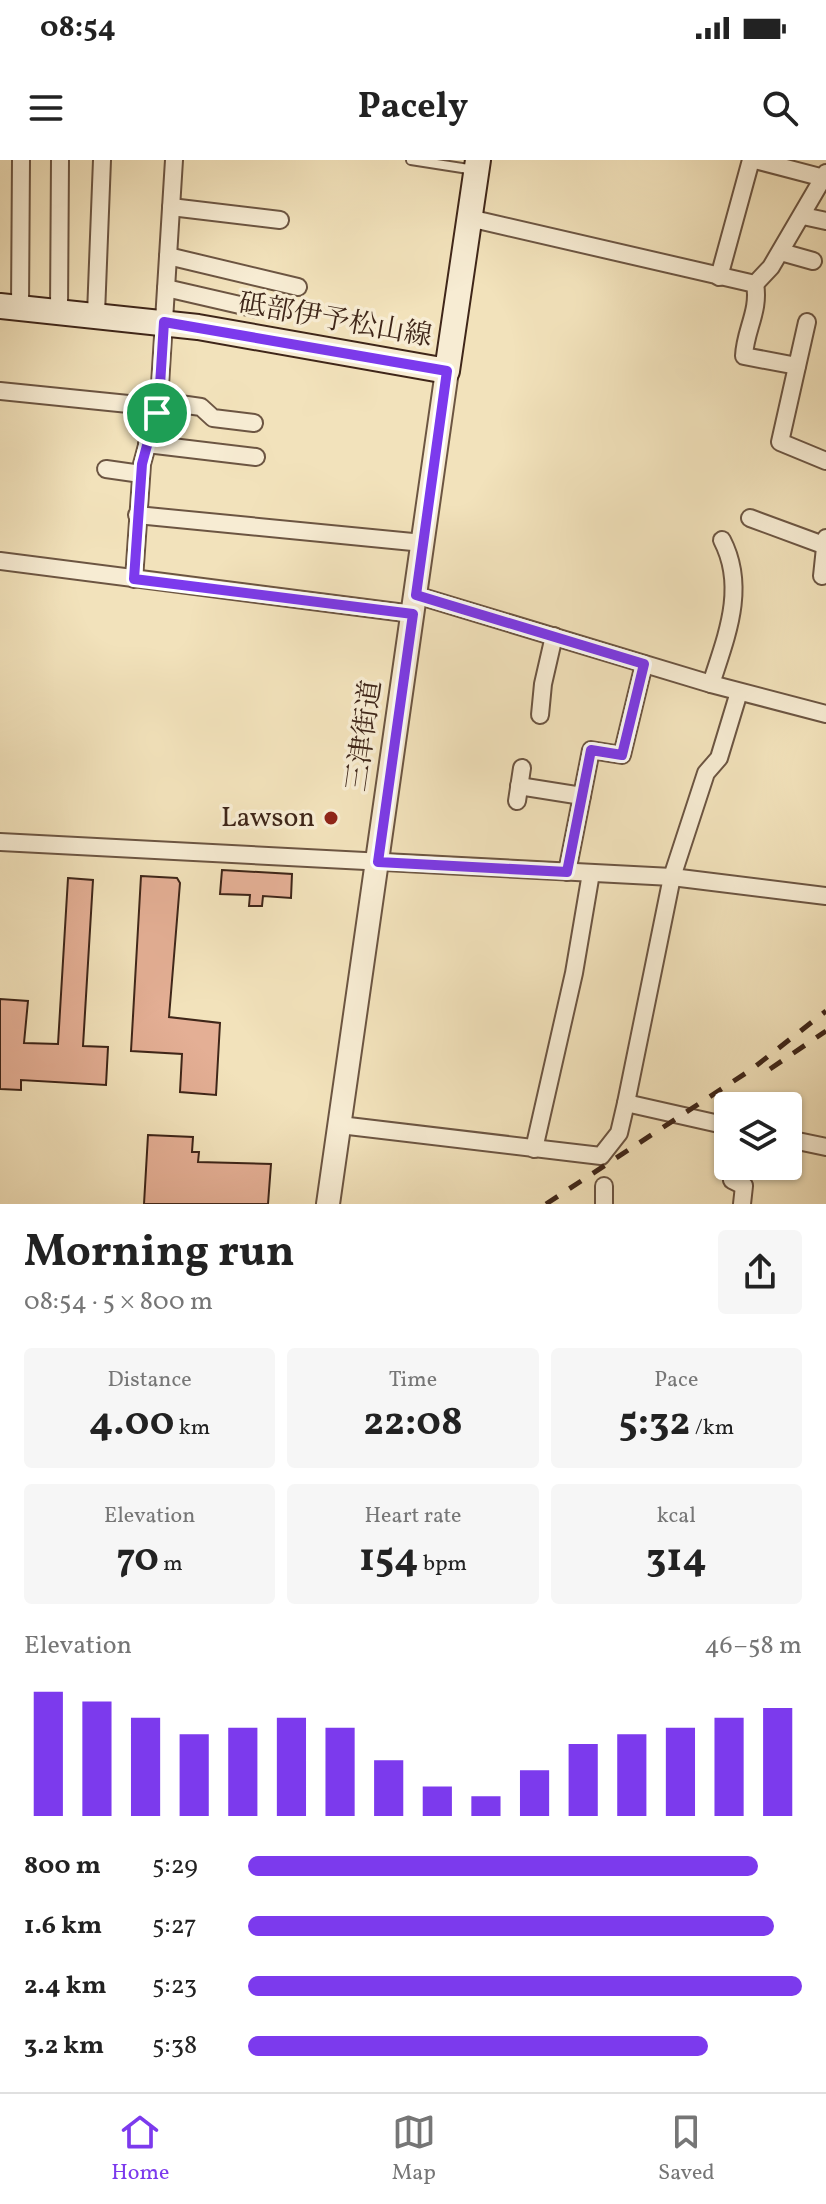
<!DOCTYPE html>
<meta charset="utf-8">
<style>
:root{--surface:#fff;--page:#f6f6f6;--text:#222;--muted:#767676;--line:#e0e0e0;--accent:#7c3aed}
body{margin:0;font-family:Vollkorn,"Noto Serif JP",serif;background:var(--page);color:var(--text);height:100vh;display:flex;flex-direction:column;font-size:30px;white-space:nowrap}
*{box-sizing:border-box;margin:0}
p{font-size:26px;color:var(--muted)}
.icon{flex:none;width:44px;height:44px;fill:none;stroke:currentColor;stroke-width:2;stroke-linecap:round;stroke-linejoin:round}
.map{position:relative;height:1044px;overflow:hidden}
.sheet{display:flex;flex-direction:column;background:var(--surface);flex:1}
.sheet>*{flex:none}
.tools{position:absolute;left:714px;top:932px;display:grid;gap:16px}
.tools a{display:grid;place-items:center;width:88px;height:88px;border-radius:8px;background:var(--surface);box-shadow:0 2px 6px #0004;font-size:40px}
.pin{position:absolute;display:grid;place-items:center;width:68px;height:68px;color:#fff;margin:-34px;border:4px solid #fff;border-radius:50%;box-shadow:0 2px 8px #0007}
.round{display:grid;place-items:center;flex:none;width:84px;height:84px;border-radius:8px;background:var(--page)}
.overview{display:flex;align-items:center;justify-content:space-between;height:136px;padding:0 24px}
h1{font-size:44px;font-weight:700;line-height:60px}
.metrics{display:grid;grid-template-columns:repeat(3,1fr);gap:12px;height:136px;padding:8px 24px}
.metrics div{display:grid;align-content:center;border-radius:8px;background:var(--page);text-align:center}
.metrics b{font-size:40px;font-weight:700}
.metrics small{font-size:22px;font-weight:400}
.metrics p{font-size:22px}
.chart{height:224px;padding:16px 24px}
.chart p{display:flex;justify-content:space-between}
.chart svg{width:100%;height:144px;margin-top:8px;stroke:var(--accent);stroke-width:6}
ul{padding:0 24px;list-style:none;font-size:26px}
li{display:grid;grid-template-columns:128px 96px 1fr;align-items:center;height:60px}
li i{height:20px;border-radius:10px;background:var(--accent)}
.status{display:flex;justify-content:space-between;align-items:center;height:56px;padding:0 40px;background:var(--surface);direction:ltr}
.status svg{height:22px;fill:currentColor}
header{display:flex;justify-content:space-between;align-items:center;height:104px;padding:0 24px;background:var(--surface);font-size:36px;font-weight:700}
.menu{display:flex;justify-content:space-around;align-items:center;height:112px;border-top:2px solid var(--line);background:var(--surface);font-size:22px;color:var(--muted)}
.menu a{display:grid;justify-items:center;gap:4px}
.menu .selected{color:var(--accent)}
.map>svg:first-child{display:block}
.building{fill:#e4af95;stroke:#3f2619;stroke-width:2}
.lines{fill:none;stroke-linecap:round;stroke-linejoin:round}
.service-casing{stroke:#6c5542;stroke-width:12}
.minor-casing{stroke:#6c5542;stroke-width:20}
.tertiary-casing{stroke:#6c5542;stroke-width:26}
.secondary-casing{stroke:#3f2619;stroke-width:28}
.service{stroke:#f7ecd3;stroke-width:8}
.minor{stroke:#f7ecd3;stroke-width:16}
.tertiary{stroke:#f7ecd3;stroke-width:22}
.secondary{stroke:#f7ecd3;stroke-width:24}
.rail{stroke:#3f2619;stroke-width:5;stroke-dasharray:14 14;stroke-linecap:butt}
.route-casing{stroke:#fff;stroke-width:16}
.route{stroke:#7c3aed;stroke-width:10}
.poi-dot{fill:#8f2418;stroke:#f7ecd3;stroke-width:3}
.labels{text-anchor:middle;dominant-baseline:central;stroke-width:7;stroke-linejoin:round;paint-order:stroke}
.street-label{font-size:28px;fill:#3f2619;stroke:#f7ecd3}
.poi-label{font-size:28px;fill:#3f2619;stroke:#f7ecd3;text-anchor:end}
</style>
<div class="status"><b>08:54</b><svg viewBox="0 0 49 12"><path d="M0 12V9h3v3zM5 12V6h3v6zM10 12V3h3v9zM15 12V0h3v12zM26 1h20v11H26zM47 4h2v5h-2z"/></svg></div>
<header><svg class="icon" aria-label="menu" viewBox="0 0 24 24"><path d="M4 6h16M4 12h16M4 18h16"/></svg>Pacely<svg class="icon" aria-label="search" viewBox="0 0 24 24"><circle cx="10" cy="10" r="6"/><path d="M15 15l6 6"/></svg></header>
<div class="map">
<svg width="826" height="1044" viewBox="0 0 826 1044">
<rect width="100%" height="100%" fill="#f2e2bb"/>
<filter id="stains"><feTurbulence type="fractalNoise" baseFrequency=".0025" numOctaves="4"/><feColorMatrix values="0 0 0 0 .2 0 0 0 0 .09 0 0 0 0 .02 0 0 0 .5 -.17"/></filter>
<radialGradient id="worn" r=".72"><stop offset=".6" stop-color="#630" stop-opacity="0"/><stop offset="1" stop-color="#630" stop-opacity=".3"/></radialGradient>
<g class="building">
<polygon points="222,710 292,714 291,738 263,736 262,746 249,746 250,735 220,734"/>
<polygon points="141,716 177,718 180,723 169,857 220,863 216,935 180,932 182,894 131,891"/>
<polygon points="68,718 93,720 83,886 108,887 106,925 21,920 21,930 0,929 0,839 28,841 24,883 58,884"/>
<polygon points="148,975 193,977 192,992 199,992 198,1002 271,1004 268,1044 144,1044"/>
</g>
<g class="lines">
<defs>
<polyline id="service" points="411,0 475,10"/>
<g id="minor">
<polyline points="755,0 824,18"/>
<polyline points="171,47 280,60"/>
<polyline points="803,56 826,61"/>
<polyline points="469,58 755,124 771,107 826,13"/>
<polyline points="781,92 813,101"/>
<polyline points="168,96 298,127"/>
<polyline points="719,117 751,0"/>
<path d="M755 124C760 151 745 170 744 196L797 206"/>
<polyline points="166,128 257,149"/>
<polyline points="20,147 21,0"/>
<polyline points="59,150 60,0"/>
<polyline points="96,154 102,0"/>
<polyline points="807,162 780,282 826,301"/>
<polyline points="0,231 158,247"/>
<polyline points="159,241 201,247 213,258 254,263"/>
<polyline points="147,284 256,297"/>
<polyline points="106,309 141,314"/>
<polyline points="137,355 423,383"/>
<polyline points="750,358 826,386"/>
<polyline points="0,401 413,454"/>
<polyline points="822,416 826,378"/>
<polyline points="134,419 142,304 159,241 174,0"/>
<polyline points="416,435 711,524 826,554"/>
<path d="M711 524C726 477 747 428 722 380"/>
<polyline points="540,555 543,524 554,476"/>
<polyline points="519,626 582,636"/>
<polyline points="517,641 522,608"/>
<polyline points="0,682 672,717 826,736"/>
<polyline points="567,712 591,590 622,595 644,504"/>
<polyline points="626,943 672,717 706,613 719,598 739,532"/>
<polyline points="340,965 601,996 619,973 626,943 728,966"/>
<polyline points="788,979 826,987"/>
<polyline points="534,989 574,813 591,713"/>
<polyline points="732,1020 744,1026 742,1044"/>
<polyline points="604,1044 604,1026"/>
</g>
<polyline id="tertiary" points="328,1044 447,211"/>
<polyline id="secondary" points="0,146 198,167 447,211 478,0"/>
</defs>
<use href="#service" class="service-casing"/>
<use href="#minor" class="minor-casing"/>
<use href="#tertiary" class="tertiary-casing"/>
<use href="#secondary" class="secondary-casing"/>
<use href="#service" class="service"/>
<use href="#minor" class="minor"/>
<use href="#tertiary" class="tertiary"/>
<use href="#secondary" class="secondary"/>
<g class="rail">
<polyline points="770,909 826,871"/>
<polyline points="546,1044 752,909 826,851"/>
</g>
</g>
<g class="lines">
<defs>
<polygon id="route" points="164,162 447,211 416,435 644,504 622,595 591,590 567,712 378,702 413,454 134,419 142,304 159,241"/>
</defs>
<use href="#route" class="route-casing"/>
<use href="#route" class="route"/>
</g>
<circle class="poi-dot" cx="331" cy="658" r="8"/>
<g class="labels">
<g class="street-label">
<text transform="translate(335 161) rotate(10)">砥部伊予松山線</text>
<text transform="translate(365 576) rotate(-82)">三津街道</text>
</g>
<g class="poi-label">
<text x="315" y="658">Lawson</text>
</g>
</g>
<rect width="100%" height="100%" filter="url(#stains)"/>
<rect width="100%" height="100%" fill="url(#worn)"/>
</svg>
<div class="tools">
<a><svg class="icon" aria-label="layers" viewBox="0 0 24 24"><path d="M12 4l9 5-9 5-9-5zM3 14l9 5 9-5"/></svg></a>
</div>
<div class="pin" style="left:157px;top:253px;background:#1e9e55"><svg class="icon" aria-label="arrive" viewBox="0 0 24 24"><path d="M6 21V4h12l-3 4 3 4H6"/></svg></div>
</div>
<section class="sheet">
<div class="overview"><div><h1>Morning run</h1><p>08:54 · 5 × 800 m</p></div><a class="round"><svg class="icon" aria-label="share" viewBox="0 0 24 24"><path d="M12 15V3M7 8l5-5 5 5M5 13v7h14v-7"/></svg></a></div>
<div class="metrics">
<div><p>Distance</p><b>4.00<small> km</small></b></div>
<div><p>Time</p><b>22:08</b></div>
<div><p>Pace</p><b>5:32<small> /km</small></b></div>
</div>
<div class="metrics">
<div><p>Elevation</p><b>70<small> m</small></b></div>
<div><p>Heart rate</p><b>154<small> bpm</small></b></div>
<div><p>kcal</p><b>314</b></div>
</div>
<div class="chart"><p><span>Elevation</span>46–58 m</p>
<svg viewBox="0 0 160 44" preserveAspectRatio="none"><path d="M5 44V6M15 44V9M25 44V14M35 44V19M45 44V17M55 44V14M65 44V17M75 44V27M85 44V35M95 44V38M105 44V30M115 44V22M125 44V19M135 44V17M145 44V14M155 44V11"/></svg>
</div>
<ul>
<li><b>800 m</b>5:29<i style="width:92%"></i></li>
<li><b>1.6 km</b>5:27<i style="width:95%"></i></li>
<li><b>2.4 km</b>5:23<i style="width:100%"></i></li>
<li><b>3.2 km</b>5:38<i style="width:83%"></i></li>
</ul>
</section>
<nav class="menu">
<a class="selected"><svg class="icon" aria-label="home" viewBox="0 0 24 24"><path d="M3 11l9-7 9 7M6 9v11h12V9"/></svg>Home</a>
<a><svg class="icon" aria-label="map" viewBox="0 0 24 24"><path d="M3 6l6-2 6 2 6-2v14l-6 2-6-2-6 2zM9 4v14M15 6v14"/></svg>Map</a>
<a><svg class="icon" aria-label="saved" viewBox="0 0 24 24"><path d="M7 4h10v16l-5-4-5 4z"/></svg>Saved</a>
</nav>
